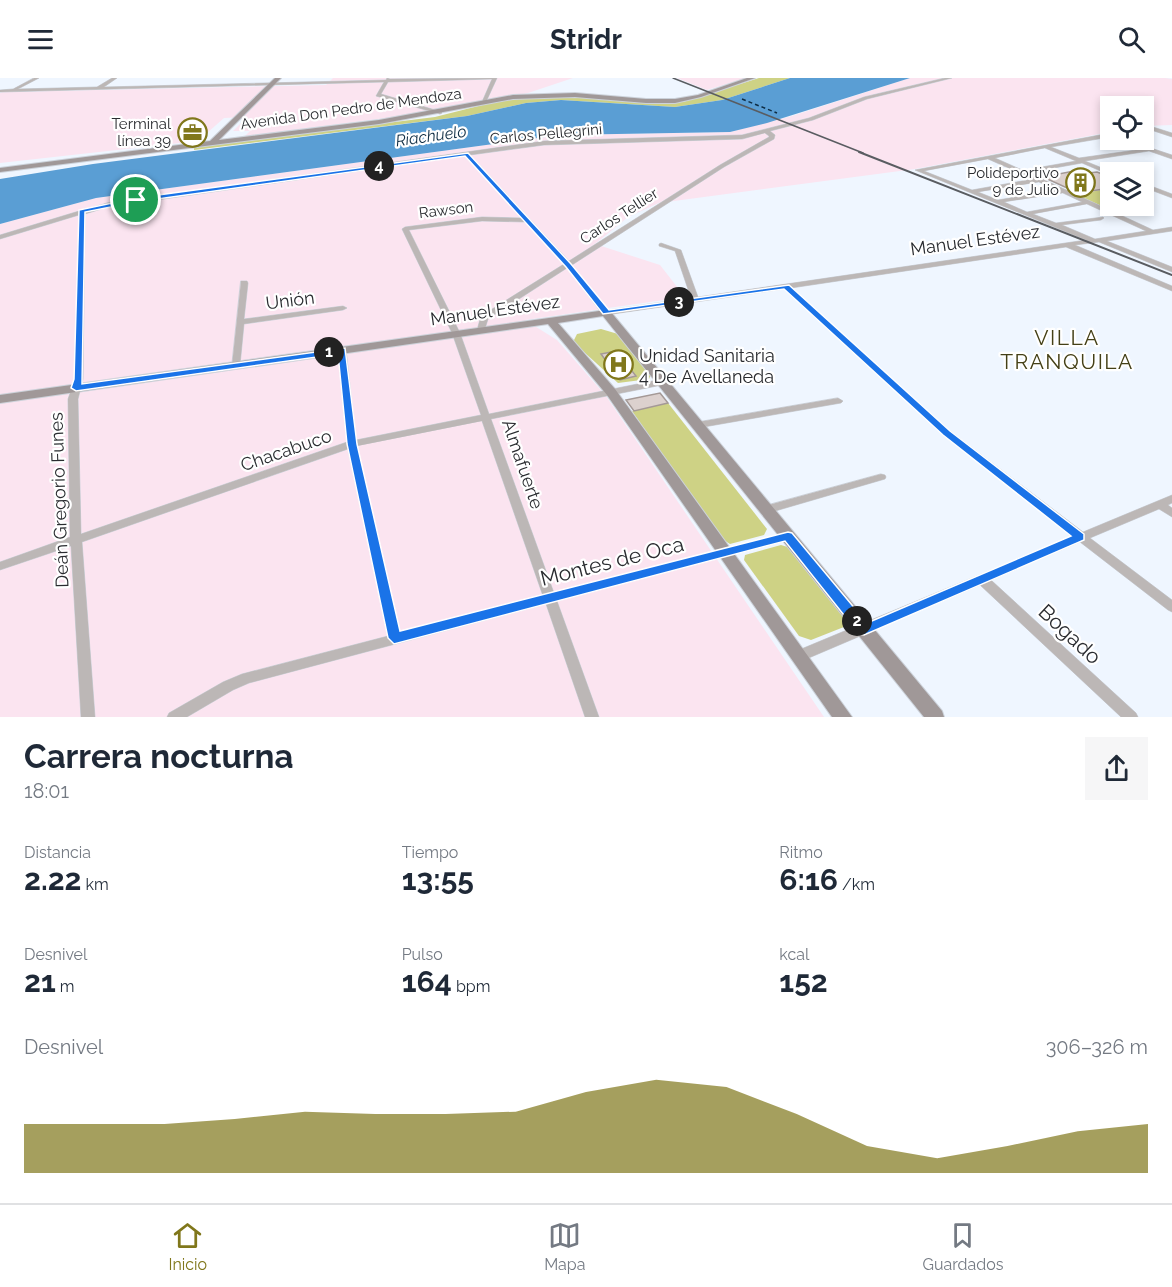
<!DOCTYPE html>
<html lang="es">
<meta charset="utf-8">
<style>
:root{--surface:#fff;--page:#f6f6f7;--text:#1f2937;--muted:#747a83;--line:#e0e1e3;--accent:#80771b}
body{margin:0;font-family:Raleway,sans-serif;background:var(--page);color:var(--text);height:100vh;display:flex;flex-direction:column;font-size:22px;white-space:nowrap}
*{box-sizing:border-box;margin:0}
p{font-size:20px;color:var(--muted)}
.icon{flex:none;width:33px;height:33px;fill:none;stroke:currentColor;stroke-width:2;stroke-linecap:round;stroke-linejoin:round}
.map{position:relative;height:639px;overflow:hidden}
.drawer{display:flex;flex-direction:column;background:var(--surface);flex:1}
.drawer>*{flex:none}
.tools{position:absolute;left:1100px;top:18px;display:grid;gap:12px}
.tools a{display:grid;place-items:center;width:54px;height:54px;border-radius:0px;background:var(--surface);box-shadow:0 3px 9px #0003;font-size:30px}
.pin{position:absolute;display:grid;place-items:center;width:51px;height:51px;color:#fff;margin:-26px;border:3px solid #fff;border-radius:50%;box-shadow:0 2px 6px #0007}
.km{position:absolute;width:30px;height:30px;margin:-15px;border-radius:50%;background:#222;color:#fff;font-size:16px;line-height:30px;text-align:center}
.round{display:grid;place-items:center;flex:none;width:63px;height:63px;border-radius:0px;background:var(--page)}
.head{display:flex;align-items:center;justify-content:space-between;height:102px;padding:0 24px}
h1{font-size:33px;font-weight:700;line-height:45px}
.figures{display:grid;grid-template-columns:repeat(3,1fr);gap:9px;height:102px;padding:6px 24px}
.figures div{display:grid;align-content:center}
.figures b{font-size:30px;font-weight:700}
.figures small{font-size:16px;font-weight:400}
.figures p{font-size:16px}
.chart{height:168px;padding:12px 24px}
.chart p{display:flex;justify-content:space-between}
.chart svg{width:100%;height:108px;margin-top:6px;fill:var(--accent);opacity:.7}
header{display:flex;justify-content:space-between;align-items:center;height:78px;padding:0 24px;background:var(--surface);font-size:27px;font-weight:700}
.tabs{display:flex;justify-content:space-around;align-items:center;height:84px;border-top:2px solid var(--line);background:var(--surface);font-size:16px;color:var(--muted)}
.tabs a{display:grid;justify-items:center;gap:3px}
.tabs .selected{color:var(--accent)}
.map>svg:first-child{display:block}
.industrial{fill:#fbe4f0}
.green{fill:#ced285}
.water{fill:#5a9ed4}
.lines{fill:none;stroke-linecap:round;stroke-linejoin:round}
.ferry{stroke:#0e2c43;stroke-width:1.5;stroke-dasharray:4 3;stroke-linecap:butt}
.building{fill:#dcd1ce;stroke:#a49996;stroke-width:1.5}
.minor-casing{stroke:#ccd2da;stroke-width:1}
.secondary-casing{stroke:#ccd2da;stroke-width:2}
.minor{fill:#bcb7b6;fill-rule:evenodd}
.secondary{fill:#a09898;fill-rule:evenodd}
.rail-far1{stroke:#595c61;stroke-width:1.5}
.rail{stroke:#595c61;stroke-width:2}
.route{fill:#1a73e8;stroke:#fff;stroke-width:1.5;fill-rule:evenodd}
.labels{text-anchor:middle;dominant-baseline:central;stroke-width:4.5;stroke-linejoin:round;paint-order:stroke}
.far-street-label{font-size:15px;fill:#2a2c30;stroke:#fff}
.far-poi-label{font-size:15px;fill:#2a2c30;stroke:#fff;text-anchor:end}
.far-water-label{font-size:16px;font-style:italic;fill:#0e2c43;stroke:#fff}
.street-label{font-size:18px;fill:#2a2c30;stroke:#fff}
.poi-label{font-size:18px;fill:#2a2c30;stroke:#fff;text-anchor:start}
.quarter-label{font-size:21px;letter-spacing:1.5px;fill:#444017;stroke:#fff}
.near-street-label{font-size:21px;fill:#2a2c30;stroke:#fff}
</style>
<header><svg class="icon" aria-label="menu" viewBox="0 0 24 24"><path d="M4 6h16M4 12h16M4 18h16"/></svg>Stridr<svg class="icon" aria-label="search" viewBox="0 0 24 24"><circle cx="10" cy="10" r="6"/><path d="M15 15l6 6"/></svg></header>
<div class="map">
<svg width="1172" height="639" viewBox="0 0 1172 639">
<rect width="100%" height="100%" fill="#eff6ff"/>
<g class="industrial">
<polygon points="333,0 573,0 528,15 425,35 245,58 250,53 233,53 247,39 224,40 198,63 0,85 0,15 2,14 326,7"/>
<polygon points="677,0 746,0 707,12"/>
<polygon points="910,0 1165,0 1172,1 1172,47 1143,48 1143,28 1110,28 1110,54 915,91 659,125 628,139 595,166 660,187 685,219 525,242 557,262 606,318 824,639 0,639 0,146 96,120 560,57 730,54 792,38"/>
</g>
<g class="green">
<polygon points="759,0 790,0 722,22 675,29 561,22 526,25 467,38 194,72 194,69 435,39 506,21 573,18 683,24"/>
<polygon points="1105,111 1110,114 1110,128 1127,128 1108,131 1077,117"/>
<polygon points="601,251 618,256 651,296 649,301 618,305 573,264 577,256"/>
<polygon points="668,325 767,451 764,457 730,466 719,459 632,333"/>
<polygon points="781,467 791,470 849,540 849,547 811,562 799,558 744,482 745,477"/>
</g>
<polygon class="water" points="790,0 910,0 767,45 730,54 560,57 96,120 0,146 0,101 93,86 467,38 526,25 561,22 675,29 722,22"/>
<g class="lines">
<polyline class="ferry" points="742,21 777,35"/>
</g>
<g class="building">
<polygon points="1074,93 1081,96 1097,94 1110,99 1110,110 1078,115 1043,99"/>
<polygon points="616,273 636,298 620,302 601,276"/>
<polygon points="660,315 668,325 634,333 626,322"/>
</g>
<g class="lines">
<defs>
<g id="minor">
<polygon points="34,0 39,0 18,11 97,9 112,0 117,0 104,9 386,2 387,0 390,1 497,0 486,24 484,25 482,24 492,1 388,4 381,16 442,34 442,35 440,36 376,18 384,4 0,14 0,12 13,11"/>
<path d="M945 0H952L867 21 813 42 770 53 775 57 774 61 724 89 572 187 608 232 691 220 675 173 659 168V166L661 165 681 172 698 219 1086 162 915 92 1110 55V59L1051 69 1079 80 1143 71 1121 62H1127L1172 77V81L1149 73 1085 83 1112 94H1110V97L1082 85 1043 92 1047 95 1046 96 1036 98 1153 152 1172 149V153L1107 163 1172 189V194L1099 164 1075 167 1172 208V213L1066 169 791 210 950 353 1083 454 1172 417V425L1168 427 1172 430V439L1159 431 1090 460 1172 522V534L1168 532 1080 464 991 502 1136 635 1138 639H1121L980 507 804 582 799 583 794 582 793 578 794 574 1073 458 944 357 784 211 606 237H603L567 190 488 241 484 254H478L477 252 481 238 564 186 526 144 482 143 409 152 460 255 489 336 662 301 666 304 662 307 491 341 554 515 788 454 792 455 794 458 792 461 557 523 599 639H585L546 526 249 605 233 612 187 639H167L169 635 223 604 242 596 388 558 348 371 82 464 95 639H81L71 468 0 492V484L70 459 68 321 75 301 79 137 0 161V157L79 133 80 132H84L107 125 544 63 742 57 809 40 864 19ZM765 55 769 58V59L720 87 569 183 470 77 544 67 742 61ZM1045 70 1076 83 1036 90V92L1039 94 1031 96 995 80ZM465 78 522 140 482 139 405 149 402 151 452 255 481 337 356 362 346 272 345 270H339L338 272 347 364 81 456 78 321 83 301 85 136 108 129ZM988 81 1033 101 972 112 924 93ZM1039 104 1057 112 998 122 978 114ZM1063 115 1082 124 1027 134 1004 124ZM1087 126 1146 153 1095 161 1062 147 1101 142 1104 140 1103 139 1056 145 1033 136ZM482 343 543 518 400 555 357 368Z"/>
<polygon points="1153,49 1172,55 1172,59 1151,52 1143,52 1143,50"/>
<polygon points="1143,105 1172,116 1172,120 1143,109"/>
<polygon points="241,203 247,203 248,205 244,241 343,228 347,230 343,232 244,246 240,287 239,289 233,289 232,287"/>
<polygon points="838,320 843,323 841,325 698,350 693,347 698,344"/>
<polygon points="881,396 885,397 886,399 885,401 765,436 761,435 760,432 761,429"/>
</g>
<g id="secondary">
<polygon points="275,0 281,0 219,62 379,42 513,17 575,15 646,21 675,21 698,17 747,0 755,0 701,19 675,25 646,25 575,19 513,21 379,46 0,94 0,90 210,63"/>
<polygon points="606,232 610,233 942,633 944,639 924,639 603,238 558,245 615,311 852,639 832,639 607,317 548,246 0,325 0,317"/>
</g>
</defs>
<use href="#minor" class="minor-casing"/>
<use href="#secondary" class="secondary-casing"/>
<use href="#minor" class="minor"/>
<use href="#secondary" class="secondary"/>
<polyline class="rail-far1" points="673,0 863,75"/>
<polyline class="rail" points="859,74 1172,197"/>
</g>
<path class="route" d="M468 75 571 186 609 232 789 207 950 353 1084 456V462L864 557 859 556 785 463 394 566 388 560 347 366 338 276 76 313 71 310 74 301 79 132 136 120ZM465 78 566 189 603 236 784 211 943 357 1071 458 867 545 792 455 788 454 400 553 357 366 345 270 82 306 85 134 136 124Z"/>
<defs>
<symbol id="office-ring" viewBox="-11 -11 22 22"><circle r="9.5" fill="#fff" stroke="#80771b" stroke-width="1.5"/><path d="M-6-3h4V-5.5h4V-3h4V5H-6ZM-1-4.5V-3h2v-1.5ZM-6 0V1H6V0Z" fill="#80771b"/></symbol>
<symbol id="building-ring" viewBox="-11 -11 22 22"><circle r="9.5" fill="#fff" stroke="#80771b" stroke-width="1.5"/><path d="M-4-6H4V6H1V3H-1V6H-4ZM-2.5-4.3h1.7v1.8h-1.7ZM.8-4.3h1.7v1.8H.8ZM-2.5-1h1.7V.8h-1.7ZM.8-1h1.7V.8H.8Z" fill="#80771b"/></symbol>
<symbol id="hospital-ring" viewBox="-11 -11 22 22"><circle r="9.5" fill="#fff" stroke="#80771b" stroke-width="1.5"/><path d="M-5-5h3v3.5h4V-5h3V5h-3V1.5h-4V5h-3Z" fill="#80771b"/></symbol>
</defs>
<g fill-rule="evenodd">
<use href="#office-ring" x="176" y="38" width="33" height="33"/>
<use href="#building-ring" x="1064" y="88" width="33" height="33"/>
<use href="#hospital-ring" x="602" y="270" width="33" height="33"/>
</g>
<g class="labels">
<g class="far-street-label">
<text transform="translate(351 31) rotate(-8)">Avenida Don Pedro de Mendoza</text>
<text transform="translate(546 56) rotate(-5)">Carlos Pellegrini</text>
<text transform="translate(446 132) rotate(-7)">Rawson</text>
<text transform="translate(619 138) rotate(-33)">Carlos Tellier</text>
</g>
<g class="far-poi-label">
<text x="171" y="46">Terminal<tspan x="171" dy="17">línea 39</tspan></text>
<text x="1059" y="95">Polideportivo<tspan x="1059" dy="17">9 de Julio</tspan></text>
</g>
<g class="far-water-label">
<text transform="translate(431 58) rotate(-8)">Riachuelo</text>
</g>
<g class="street-label">
<text transform="translate(975 162) rotate(-8)">Manuel Estévez</text>
<text transform="translate(290 222) rotate(-7)">Unión</text>
<text transform="translate(495 232) rotate(-8)">Manuel Estévez</text>
<text transform="translate(286 372) rotate(-19)">Chacabuco</text>
<text transform="translate(523 386) rotate(71)">Almafuerte</text>
<text transform="translate(59 422) rotate(-92)">Deán Gregorio Funes</text>
</g>
<g class="poi-label">
<text x="639" y="277">Unidad Sanitaria<tspan x="639" dy="21">4 De Avellaneda</tspan></text>
</g>
<g class="quarter-label">
<text x="1067" y="259">VILLA<tspan x="1067" dy="24">TRANQUILA</tspan></text>
</g>
<g class="near-street-label">
<text transform="translate(612 483) rotate(-14)">Montes de Oca</text>
<text transform="translate(1070 556) rotate(43)">Bogado</text>
</g>
</g>
</svg>
<div class="tools">
<a><svg class="icon" aria-label="locate" viewBox="0 0 24 24"><circle cx="12" cy="12" r="6"/><path d="M12 2v4M12 18v4M2 12h4M18 12h4"/></svg></a>
<a><svg class="icon" aria-label="layers" viewBox="0 0 24 24"><path d="M12 4l9 5-9 5-9-5zM3 14l9 5 9-5"/></svg></a>
</div>
<div class="pin" style="left:136px;top:122px;background:#1e9e55"><svg class="icon" aria-label="arrive" viewBox="0 0 24 24"><path d="M6 21V4h12l-3 4 3 4H6"/></svg></div>
<b class="km" style="left:329px;top:274px">1</b>
<b class="km" style="left:857px;top:543px">2</b>
<b class="km" style="left:679px;top:224px">3</b>
<b class="km" style="left:379px;top:88px">4</b>
</div>
<section class="drawer">
<div class="head"><div><h1>Carrera nocturna</h1><p>18:01</p></div><a class="round"><svg class="icon" aria-label="share" viewBox="0 0 24 24"><path d="M12 15V3M7 8l5-5 5 5M5 13v7h14v-7"/></svg></a></div>
<div class="figures">
<div><p>Distancia</p><b>2.22<small> km</small></b></div>
<div><p>Tiempo</p><b>13:55</b></div>
<div><p>Ritmo</p><b>6:16<small> /km</small></b></div>
</div>
<div class="figures">
<div><p>Desnivel</p><b>21<small> m</small></b></div>
<div><p>Pulso</p><b>164<small> bpm</small></b></div>
<div><p>kcal</p><b>152</b></div>
</div>
<div class="chart"><p><span>Desnivel</span>306–326 m</p>
<svg viewBox="0 0 160 44" preserveAspectRatio="none"><path d="M0 44V24L10 24L20 24L30 22L40 19L50 20L60 20L70 19L80 11L90 6L100 9L110 20L120 33L130 38L140 33L150 27L160 24V44z"/></svg>
</div>
</section>
<nav class="tabs">
<a class="selected"><svg class="icon" aria-label="home" viewBox="0 0 24 24"><path d="M3 11l9-7 9 7M6 9v11h12V9"/></svg>Inicio</a>
<a><svg class="icon" aria-label="map" viewBox="0 0 24 24"><path d="M3 6l6-2 6 2 6-2v14l-6 2-6-2-6 2zM9 4v14M15 6v14"/></svg>Mapa</a>
<a><svg class="icon" aria-label="saved" viewBox="0 0 24 24"><path d="M7 4h10v16l-5-4-5 4z"/></svg>Guardados</a>
</nav>
